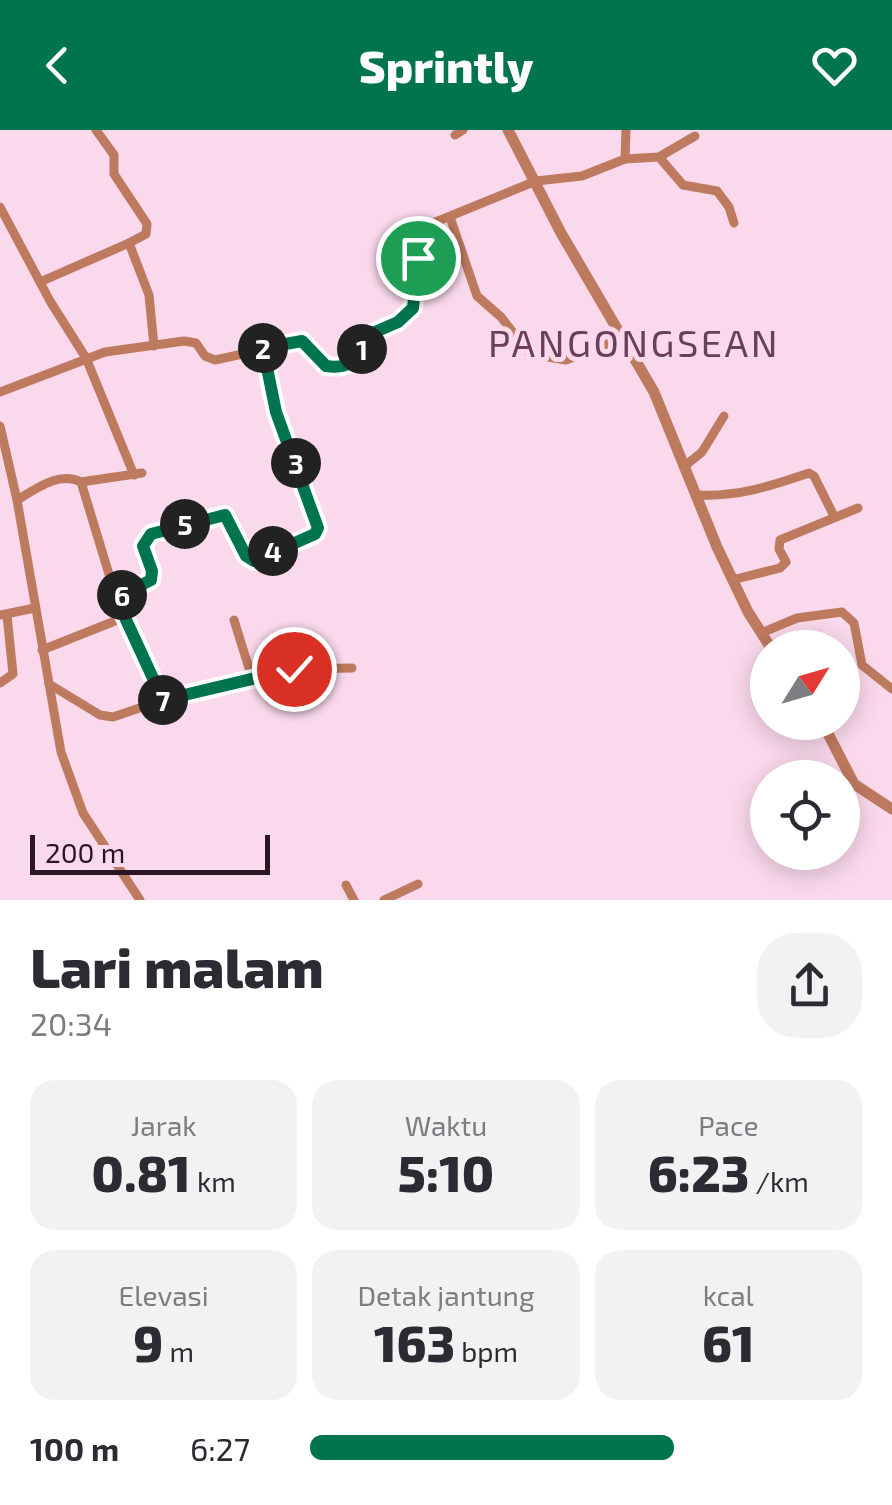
<!DOCTYPE html>
<html lang="id">
<style>
:root{--surface:#fff;--page:#f2f2f3;--text:#2b2b33;--muted:#7c7c81;--accent:#00744f}
body{margin:0;font-family:"Exo 2",sans-serif;background:var(--page);color:var(--text);height:100vh;display:flex;flex-direction:column;font-size:38px;white-space:nowrap}
*{box-sizing:border-box;margin:0}
p{font-size:32px;color:var(--muted)}
.icon{flex:none;width:55px;height:55px;fill:none;stroke:currentColor;stroke-width:2;stroke-linecap:round;stroke-linejoin:round}
.map{position:relative;height:770px;overflow:hidden}
.drawer{display:flex;flex-direction:column;background:var(--surface);flex:1}
.drawer>*{flex:none}
.needle{width:65px;rotate:53deg}
.fabs{position:absolute;left:750px;top:500px;display:grid;gap:20px}
.fabs a{display:grid;place-items:center;width:110px;height:110px;border-radius:50%;background:var(--surface);box-shadow:0 5px 25px #0003;font-size:50px}
.scale{position:absolute;left:30px;bottom:25px;width:240px;box-sizing:border-box;padding-left:10px;border:5px solid #291622;border-top:0;font-size:28px;line-height:35px;white-space:nowrap;color:#291622;-webkit-text-stroke:8px #fad9ec;paint-order:stroke}
.pin{position:absolute;display:grid;place-items:center;width:85px;height:85px;color:#fff;margin:-42px;border:5px solid #fff;border-radius:50%;box-shadow:0 2px 10px #0007}
.km{position:absolute;width:50px;height:50px;margin:-25px;border-radius:50%;background:#222;color:#fff;font-size:28px;line-height:50px;text-align:center}
.round{display:grid;place-items:center;flex:none;width:105px;height:105px;border-radius:40px;background:var(--page)}
.overview{display:flex;align-items:center;justify-content:space-between;height:170px;padding:0 30px}
h1{font-size:55px;font-weight:800;line-height:75px}
.figures{display:grid;grid-template-columns:repeat(3,1fr);gap:15px;height:170px;padding:10px 30px}
.figures div{display:grid;align-content:center;border-radius:25px;background:var(--page);text-align:center}
.figures b{font-size:50px;font-weight:800}
.figures small{font-size:28px;font-weight:400}
.figures p{font-size:28px}
ul{padding:0 30px;list-style:none;font-size:32px}
li{display:grid;grid-template-columns:160px 120px 1fr;align-items:center;height:75px}
li i{height:25px;border-radius:12px;background:var(--accent)}
header{display:flex;justify-content:space-between;align-items:center;height:130px;padding:0 30px;background:var(--accent);color:#fff;font-size:45px;font-weight:800}
.map>svg:first-child{display:block}
.lines{fill:none;stroke-linecap:round;stroke-linejoin:round}
.minor{stroke:#be7a5f;stroke-width:9}
.tertiary{stroke:#be7a5f;stroke-width:11}
.route-casing{stroke:#fff;stroke-width:20}
.route{stroke:#00744f;stroke-width:12}
.labels{text-anchor:middle;dominant-baseline:central;stroke-width:10;stroke-linejoin:round;paint-order:stroke}
.quarter-label{font-size:38px;letter-spacing:2.5px;fill:#6b3e5a;stroke:#fad9ec}
</style>
<header><svg class="icon" aria-label="back" viewBox="0 0 24 24"><path d="M15 5l-7 7 7 7"/></svg>Sprintly<svg class="icon" aria-label="heart" viewBox="0 0 24 24"><path d="M12 20l-8-8c-3-5 5-10 8-4 3-6 11-1 8 4z"/></svg></header>
<div class="map">
<svg width="892" height="770" viewBox="0 0 892 770">
<rect width="100%" height="100%" fill="#fad9ec"/>
<g class="lines">
<g class="minor">
<polyline points="96,0 114,25 114,44 147,94 146,104 129,113 149,165 154,216"/>
<polyline points="455,5 463,0"/>
<polyline points="659,27 683,55 717,61 729,77 734,93"/>
<polyline points="625,29 659,27 695,6"/>
<polyline points="0,77 50,171 86,228 134,345"/>
<polyline points="450,87 477,166 501,187 530,224 566,230 625,207"/>
<polyline points="40,152 129,113"/>
<path d="M0 262 105 222 184 211 196 213 205 226 215 230 302 211 326 236C354 239 356 226 367 206L398 192 413 178 421 98 536 51 582 46 625 29 626 0"/>
<polyline points="0,296 17,370 61,622 83,683 140,770"/>
<polyline points="686,335 702,322 724,286"/>
<polyline points="81,352 142,343"/>
<path d="M698 365C738 367 771 356 809 343L814 346 834 386"/>
<path d="M17 370C36 359 59 341 81 352L115 464 163 570"/>
<polyline points="732,450 780,438 786,432 779,419 780,410 858,378"/>
<polyline points="116,468 151,451 152,441 143,416 151,404 225,385 246,426 255,431 317,401 303,351 276,282 263,219"/>
<polyline points="0,485 35,478"/>
<polyline points="234,490 252,548"/>
<polyline points="761,503 797,488 842,482 854,493 862,535 892,559"/>
<polyline points="42,520 125,487"/>
<polyline points="0,553 13,544 7,485"/>
<polyline points="49,554 100,585 113,587 163,570 294,539 352,538"/>
<polyline points="346,755 354,770"/>
<polyline points="384,770 418,754"/>
</g>
<g class="tertiary">
<polyline points="508,0 561,103 654,262 717,417 748,482 771,518"/>
<polyline points="822,592 854,654 892,679"/>
</g>
</g>
<g class="lines">
<defs>
<path id="route" d="M294 539 163 570 116 468 151 450 152 441 143 416 151 404 225 385 246 426 254 431 315 404 318 398 276 282 263 218 302 211 326 236C354 240 356 227 366 206L398 192 413 178 418 128"/>
</defs>
<use href="#route" class="route-casing"/>
<use href="#route" class="route"/>
</g>
<g class="labels">
<g class="quarter-label">
<text x="634" y="212">PANGONGSEAN</text>
</g>
</g>
</svg>
<div class="fabs">
<a><svg class="needle" viewBox="-14 -14 28 28"><path d="M0-13l5 13h-10z" fill="#e53935"/><path d="M0 13l5-13h-10z" fill="#7c7c81"/></svg></a>
<a><svg class="icon" aria-label="locate" viewBox="0 0 24 24"><circle cx="12" cy="12" r="6"/><path d="M12 2v4M12 18v4M2 12h4M18 12h4"/></svg></a>
</div>
<div class="scale">200 m</div>
<div class="pin" style="left:418px;top:128px;background:#1e9e55"><svg class="icon" aria-label="arrive" viewBox="0 0 24 24"><path d="M6 21V4h12l-3 4 3 4H6"/></svg></div>
<div class="pin" style="left:294px;top:539px;background:#d93025"><svg class="icon" aria-label="check" viewBox="0 0 24 24"><path d="M5 12l5 5 9-10"/></svg></div>
<b class="km" style="left:362px;top:219px">1</b>
<b class="km" style="left:263px;top:218px">2</b>
<b class="km" style="left:296px;top:333px">3</b>
<b class="km" style="left:273px;top:421px">4</b>
<b class="km" style="left:185px;top:394px">5</b>
<b class="km" style="left:122px;top:465px">6</b>
<b class="km" style="left:163px;top:570px">7</b>
</div>
<section class="drawer">
<div class="overview"><div><h1>Lari malam</h1><p>20:34</p></div><a class="round"><svg class="icon" aria-label="share" viewBox="0 0 24 24"><path d="M12 15V3M7 8l5-5 5 5M5 13v7h14v-7"/></svg></a></div>
<div class="figures">
<div><p>Jarak</p><b>0.81<small> km</small></b></div>
<div><p>Waktu</p><b>5:10</b></div>
<div><p>Pace</p><b>6:23<small> /km</small></b></div>
</div>
<div class="figures">
<div><p>Elevasi</p><b>9<small> m</small></b></div>
<div><p>Detak jantung</p><b>163<small> bpm</small></b></div>
<div><p>kcal</p><b>61</b></div>
</div>
<ul>
<li><b>100 m</b>6:27<i style="width:66%"></i></li>
</ul>
</section>
